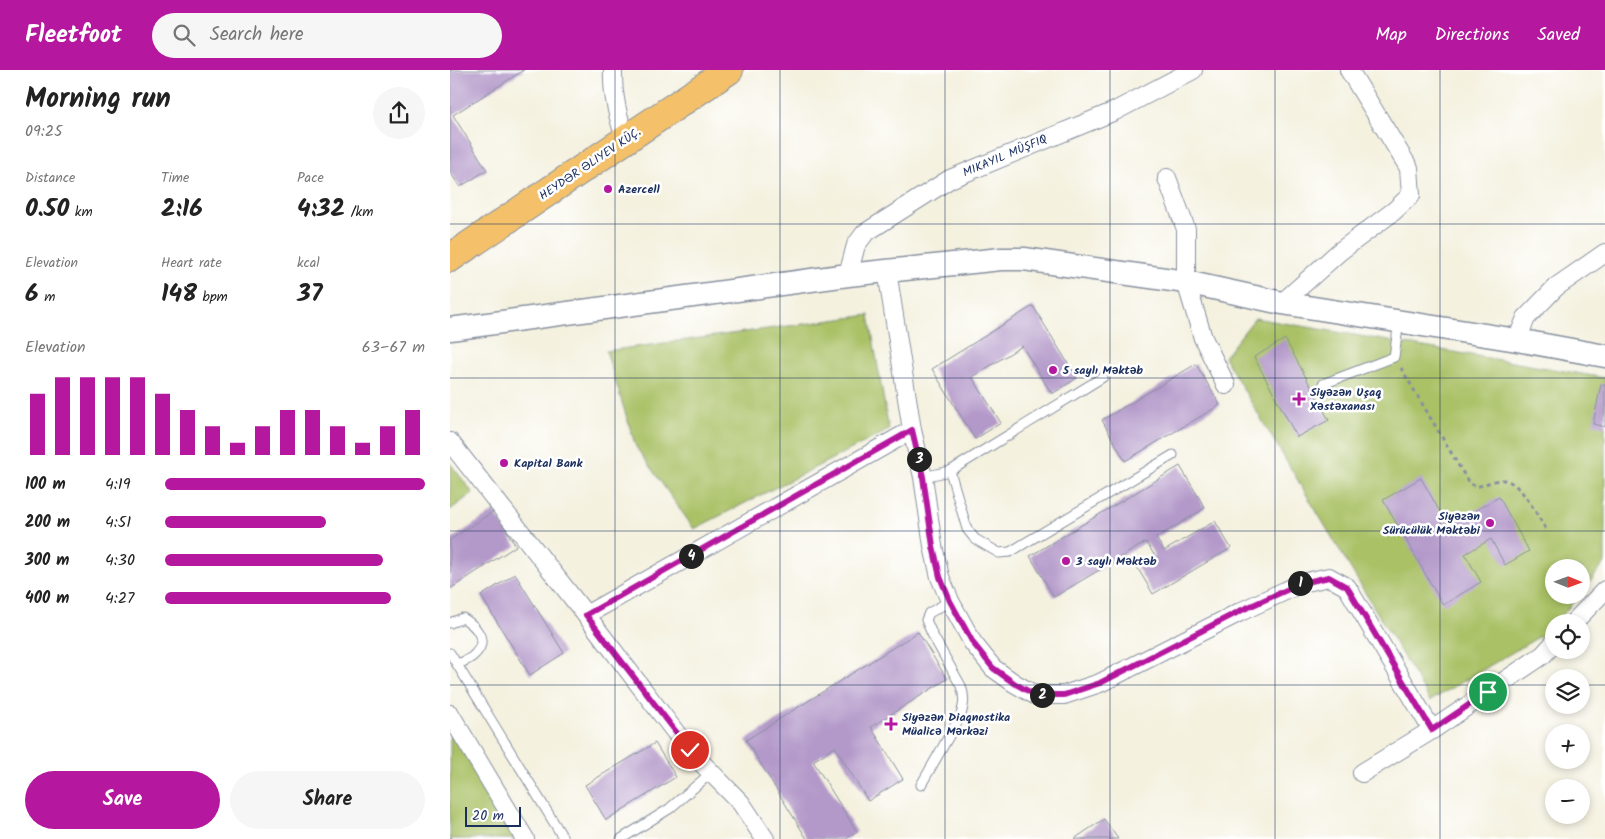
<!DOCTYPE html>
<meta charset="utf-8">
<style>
:root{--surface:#fff;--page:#f6f6f6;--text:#222;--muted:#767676;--accent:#b5179e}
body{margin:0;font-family:Kalam,sans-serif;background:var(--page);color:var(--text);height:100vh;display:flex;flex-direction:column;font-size:19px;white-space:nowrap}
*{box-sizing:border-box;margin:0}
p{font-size:16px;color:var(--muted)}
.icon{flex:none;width:28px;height:28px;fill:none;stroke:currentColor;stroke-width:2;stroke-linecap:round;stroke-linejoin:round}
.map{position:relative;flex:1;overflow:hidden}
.sheet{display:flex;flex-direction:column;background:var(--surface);width:450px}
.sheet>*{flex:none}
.needle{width:32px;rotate:91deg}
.buttons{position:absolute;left:1095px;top:489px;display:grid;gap:10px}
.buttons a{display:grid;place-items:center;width:45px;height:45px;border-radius:50%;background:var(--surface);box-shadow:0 2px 8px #0003;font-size:25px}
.scale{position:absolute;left:15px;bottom:12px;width:56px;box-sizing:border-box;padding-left:5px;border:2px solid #1b2f5e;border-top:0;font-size:14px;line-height:18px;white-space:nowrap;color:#1b2f5e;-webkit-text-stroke:4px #fff;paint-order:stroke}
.pin{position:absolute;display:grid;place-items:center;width:42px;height:42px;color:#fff;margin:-21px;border:2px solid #fff;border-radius:50%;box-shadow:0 1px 5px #0007}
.km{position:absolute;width:25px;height:25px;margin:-12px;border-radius:50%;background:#222;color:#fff;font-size:14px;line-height:25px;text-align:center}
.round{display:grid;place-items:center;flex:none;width:52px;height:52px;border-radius:26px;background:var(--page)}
.summary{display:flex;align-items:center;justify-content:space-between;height:85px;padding:0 25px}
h1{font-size:28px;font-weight:700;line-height:38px}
.figures{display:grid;grid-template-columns:repeat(3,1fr);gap:8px;height:85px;padding:5px 25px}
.figures div{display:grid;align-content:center}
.figures b{font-size:25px;font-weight:700}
.figures small{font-size:14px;font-weight:400}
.figures p{font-size:14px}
.chart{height:140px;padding:10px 25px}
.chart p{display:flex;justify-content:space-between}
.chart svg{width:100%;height:90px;margin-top:5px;stroke:var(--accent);stroke-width:6}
.primary-button{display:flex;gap:10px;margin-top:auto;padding:10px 25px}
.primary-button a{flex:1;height:58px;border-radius:30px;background:var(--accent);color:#fff;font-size:20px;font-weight:700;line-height:58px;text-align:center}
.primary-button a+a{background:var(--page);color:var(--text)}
ul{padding:0 25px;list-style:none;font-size:16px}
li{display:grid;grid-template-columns:80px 60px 1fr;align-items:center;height:38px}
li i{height:12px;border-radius:6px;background:var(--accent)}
header{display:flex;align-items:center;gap:30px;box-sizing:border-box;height:70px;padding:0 25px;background:var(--accent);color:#fff}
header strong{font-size:24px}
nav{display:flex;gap:28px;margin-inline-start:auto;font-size:18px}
.search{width:350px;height:45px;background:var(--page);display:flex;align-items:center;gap:12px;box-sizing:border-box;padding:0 18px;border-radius:28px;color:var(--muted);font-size:19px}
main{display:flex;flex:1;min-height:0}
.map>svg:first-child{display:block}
.green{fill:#aac166;stroke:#627862}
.building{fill:#b399c9}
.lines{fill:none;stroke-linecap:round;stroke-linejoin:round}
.service-casing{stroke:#88909e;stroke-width:11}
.minor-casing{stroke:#88909e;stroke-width:20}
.tertiary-casing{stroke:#88909e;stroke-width:25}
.primary-casing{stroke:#88909e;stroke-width:30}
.path{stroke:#88909e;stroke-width:3;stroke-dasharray:4 4;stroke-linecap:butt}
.service{stroke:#fff;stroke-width:9}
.minor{stroke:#fff;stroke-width:18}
.tertiary{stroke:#fff;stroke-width:22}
.primary{stroke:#f4c16a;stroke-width:28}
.route-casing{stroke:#fff;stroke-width:10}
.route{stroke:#b5179e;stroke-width:6}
.grid{fill:none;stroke:#1b2f5e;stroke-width:1;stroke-opacity:0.55}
.poi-dot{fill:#b5179e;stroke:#fff;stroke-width:2}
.labels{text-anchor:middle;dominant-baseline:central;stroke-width:5;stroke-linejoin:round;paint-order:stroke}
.street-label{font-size:12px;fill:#1b2f5e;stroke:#fff}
.poi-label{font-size:12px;font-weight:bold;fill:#1b2f5e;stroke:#fff;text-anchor:start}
</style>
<header>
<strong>Fleetfoot</strong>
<div class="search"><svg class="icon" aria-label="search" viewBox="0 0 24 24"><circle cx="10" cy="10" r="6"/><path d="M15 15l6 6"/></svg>Search here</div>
<nav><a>Map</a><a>Directions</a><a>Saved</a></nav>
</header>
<main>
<section class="sheet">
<div class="summary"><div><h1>Morning run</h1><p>09:25</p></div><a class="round"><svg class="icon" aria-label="share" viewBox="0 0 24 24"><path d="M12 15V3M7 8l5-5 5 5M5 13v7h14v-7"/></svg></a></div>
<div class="figures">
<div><p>Distance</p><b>0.50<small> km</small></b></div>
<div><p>Time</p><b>2:16</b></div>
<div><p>Pace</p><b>4:32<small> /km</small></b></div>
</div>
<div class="figures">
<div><p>Elevation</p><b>6<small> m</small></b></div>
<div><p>Heart rate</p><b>148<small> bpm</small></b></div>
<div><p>kcal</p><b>37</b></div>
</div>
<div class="chart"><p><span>Elevation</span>63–67 m</p>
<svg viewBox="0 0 160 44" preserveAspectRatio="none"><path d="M5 44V14M15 44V6M25 44V6M35 44V6M45 44V6M55 44V14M65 44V22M75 44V30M85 44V38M95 44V30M105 44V22M115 44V22M125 44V30M135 44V38M145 44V30M155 44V22"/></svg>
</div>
<ul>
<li><b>100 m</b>4:19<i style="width:100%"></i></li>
<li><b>200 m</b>4:51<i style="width:62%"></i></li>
<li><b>300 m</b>4:30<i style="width:84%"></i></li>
<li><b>400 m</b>4:27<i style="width:87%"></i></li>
</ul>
<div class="primary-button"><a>Save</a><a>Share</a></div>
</section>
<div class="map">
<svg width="1155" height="769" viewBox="0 0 1155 769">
<rect width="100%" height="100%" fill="#fff"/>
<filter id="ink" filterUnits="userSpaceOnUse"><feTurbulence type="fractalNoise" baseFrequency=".02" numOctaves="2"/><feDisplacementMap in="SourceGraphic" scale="10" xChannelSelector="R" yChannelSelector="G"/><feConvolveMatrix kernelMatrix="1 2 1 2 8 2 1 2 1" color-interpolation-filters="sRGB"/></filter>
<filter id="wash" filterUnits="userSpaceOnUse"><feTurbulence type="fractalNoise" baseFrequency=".0096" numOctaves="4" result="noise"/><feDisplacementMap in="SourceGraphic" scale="20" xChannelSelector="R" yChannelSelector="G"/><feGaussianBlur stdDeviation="1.12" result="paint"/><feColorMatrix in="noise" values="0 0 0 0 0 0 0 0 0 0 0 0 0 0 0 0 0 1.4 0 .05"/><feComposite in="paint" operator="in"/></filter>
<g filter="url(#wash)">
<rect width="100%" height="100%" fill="#f4f1df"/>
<g class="green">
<polygon points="419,245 439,360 244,459 186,377 156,281"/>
<polygon points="805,248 1155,308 1155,493 1131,523 1131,498 1104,498 1104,525 1129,525 1107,552 1104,552 1104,557 1102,559 980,631 774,287"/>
<polygon points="0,393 23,423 0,440"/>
<polygon points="0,659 67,769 0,769"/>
</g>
<g id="blocks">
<g class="building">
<polygon points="0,0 74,0 3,45 37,100 10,117 0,102"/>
<polygon points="583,236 627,308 602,324 572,276 522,307 551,353 525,369 482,299"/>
<polygon points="835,269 879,350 847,367 804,287"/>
<polygon points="746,294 770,335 675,391 652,350"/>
<polygon points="1151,314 1155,314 1155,357 1143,354"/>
<polygon points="730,396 755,438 706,468 714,481 765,451 781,478 703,524 687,497 705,486 696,472 604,527 580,486"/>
<polygon points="971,408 998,456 1049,427 1079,481 1055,495 1041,469 1015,484 1031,512 993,535 933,430"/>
<polygon points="44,441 66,476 0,519 0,470"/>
<polygon points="65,504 114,583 80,605 31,526"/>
<polygon points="468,562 497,609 421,657 453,709 418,731 385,677 363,691 407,762 396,769 357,769 296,670"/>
<polygon points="205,673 226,707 156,750 135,715"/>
<polygon points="654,749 668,769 624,769"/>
</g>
</g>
</g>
<g filter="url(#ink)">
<use href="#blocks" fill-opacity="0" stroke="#88909e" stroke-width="1"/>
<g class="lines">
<defs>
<g id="service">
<polyline points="873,314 944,287 949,251"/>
<polyline points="500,401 517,459 525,469 549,483 560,482 723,385"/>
<polyline points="473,407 500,401 653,307"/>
<path d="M0 553 13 548C26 556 39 570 25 584 21 589 13 592 7 594"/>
<polyline points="0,583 114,769"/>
<path d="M471 715 511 645C514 634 515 627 511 616L482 564 476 550 479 543 500 531"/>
<polyline points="171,769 219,739 261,703"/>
</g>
<g id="minor">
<path d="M163 0C162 25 168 47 176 71"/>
<polyline points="717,108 736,159 736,212 753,268 776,315"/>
<polyline points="437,201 462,360 473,407 483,476 490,507 500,531 523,573 543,598 564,613 585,625 614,625 650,613 792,541 852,513 879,507 897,517 982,660"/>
<polyline points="398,205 406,175 415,163 500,109 665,41 743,0"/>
<polyline points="832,233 889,182 944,141 961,125 959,98 899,0"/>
<polyline points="1067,270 1076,248 1106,217 1155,183"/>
<polyline points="0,372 136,545 239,680 291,733 315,769"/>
<polyline points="136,545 462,360"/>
<polyline points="1124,552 1155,520"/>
<polyline points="0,644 75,769"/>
<polyline points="912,703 982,660 1093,585 1104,573"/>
</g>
<polyline id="tertiary" points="0,259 398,205 551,189 574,189 736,212 832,233 1067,270 1155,286"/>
<polyline id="primary" points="0,188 279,0"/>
</defs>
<use href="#service" class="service-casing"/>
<use href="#minor" class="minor-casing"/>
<use href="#tertiary" class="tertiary-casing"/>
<use href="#primary" class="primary-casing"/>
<g class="path">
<path d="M951 298 1019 413 1026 417C1034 415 1046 409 1054 410 1071 412 1088 447 1097 461"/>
<polyline points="0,767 1,769"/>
</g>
<use href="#service" class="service"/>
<use href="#minor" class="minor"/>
<use href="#tertiary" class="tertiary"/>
<use href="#primary" class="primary"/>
</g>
</g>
<g class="lines" filter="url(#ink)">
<defs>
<polyline id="route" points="240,680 136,545 462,360 473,407 483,476 490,507 500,531 523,573 543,598 564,613 585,625 614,625 650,613 792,540 852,513 879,507 897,517 982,660 1038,622"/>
</defs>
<use href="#route" class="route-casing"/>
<use href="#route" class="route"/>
</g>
<path class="grid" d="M165 0V769M330 0V769M495 0V769M660 0V769M825 0V769M990 0V769M0 154H1155M0 308H1155M0 461H1155M0 615H1104M1131 615H1155"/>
<g class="poi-dot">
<circle cx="158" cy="119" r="5"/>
<circle cx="603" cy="300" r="5"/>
<path d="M846.5 321.5h5v5h5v5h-5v5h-5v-5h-5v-5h5z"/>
<circle cx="54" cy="393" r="5"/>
<circle cx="1040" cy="453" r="5"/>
<circle cx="616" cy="491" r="5"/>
<path d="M438.5 646.5h5v5h5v5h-5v5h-5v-5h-5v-5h5z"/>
</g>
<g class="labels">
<g class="street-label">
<text transform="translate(555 86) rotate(-23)">MIKAYIL MÜŞFIQ</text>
<text transform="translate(140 94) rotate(-34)">HEYDƏR ƏLIYEV KÜÇ.</text>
</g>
<g class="poi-label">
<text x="168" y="119">Azercell</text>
<text x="613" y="300">5 saylı Məktəb</text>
<text x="860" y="322">Siyəzən Uşaq<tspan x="860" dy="14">Xəstəxanası</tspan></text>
<text x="64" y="393">Kapital Bank</text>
<text x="1030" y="446" text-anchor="end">Siyəzən<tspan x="1030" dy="14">Sürücülük Məktəbi</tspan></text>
<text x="626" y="491">3 saylı Məktəb</text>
<text x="452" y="647">Siyəzən Diaqnostika<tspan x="452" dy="14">Müalicə Mərkəzi</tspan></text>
</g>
</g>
</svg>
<div class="buttons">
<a><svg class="needle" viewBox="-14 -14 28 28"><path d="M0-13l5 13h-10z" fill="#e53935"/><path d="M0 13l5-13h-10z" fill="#767676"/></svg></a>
<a><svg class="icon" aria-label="locate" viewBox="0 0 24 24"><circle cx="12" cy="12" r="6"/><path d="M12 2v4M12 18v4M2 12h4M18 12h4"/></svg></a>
<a><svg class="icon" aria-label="layers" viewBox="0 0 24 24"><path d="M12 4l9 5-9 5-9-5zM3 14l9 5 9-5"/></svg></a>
<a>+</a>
<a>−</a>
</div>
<div class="scale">20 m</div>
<div class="pin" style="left:1038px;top:622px;background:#1e9e55"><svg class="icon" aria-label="arrive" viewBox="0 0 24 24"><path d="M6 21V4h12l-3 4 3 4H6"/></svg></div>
<div class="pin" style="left:240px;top:680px;background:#d93025"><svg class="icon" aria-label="check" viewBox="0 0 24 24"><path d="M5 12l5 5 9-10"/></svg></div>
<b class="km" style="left:850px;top:513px">1</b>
<b class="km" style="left:592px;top:625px">2</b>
<b class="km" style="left:469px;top:389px">3</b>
<b class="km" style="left:241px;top:486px">4</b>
</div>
</main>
